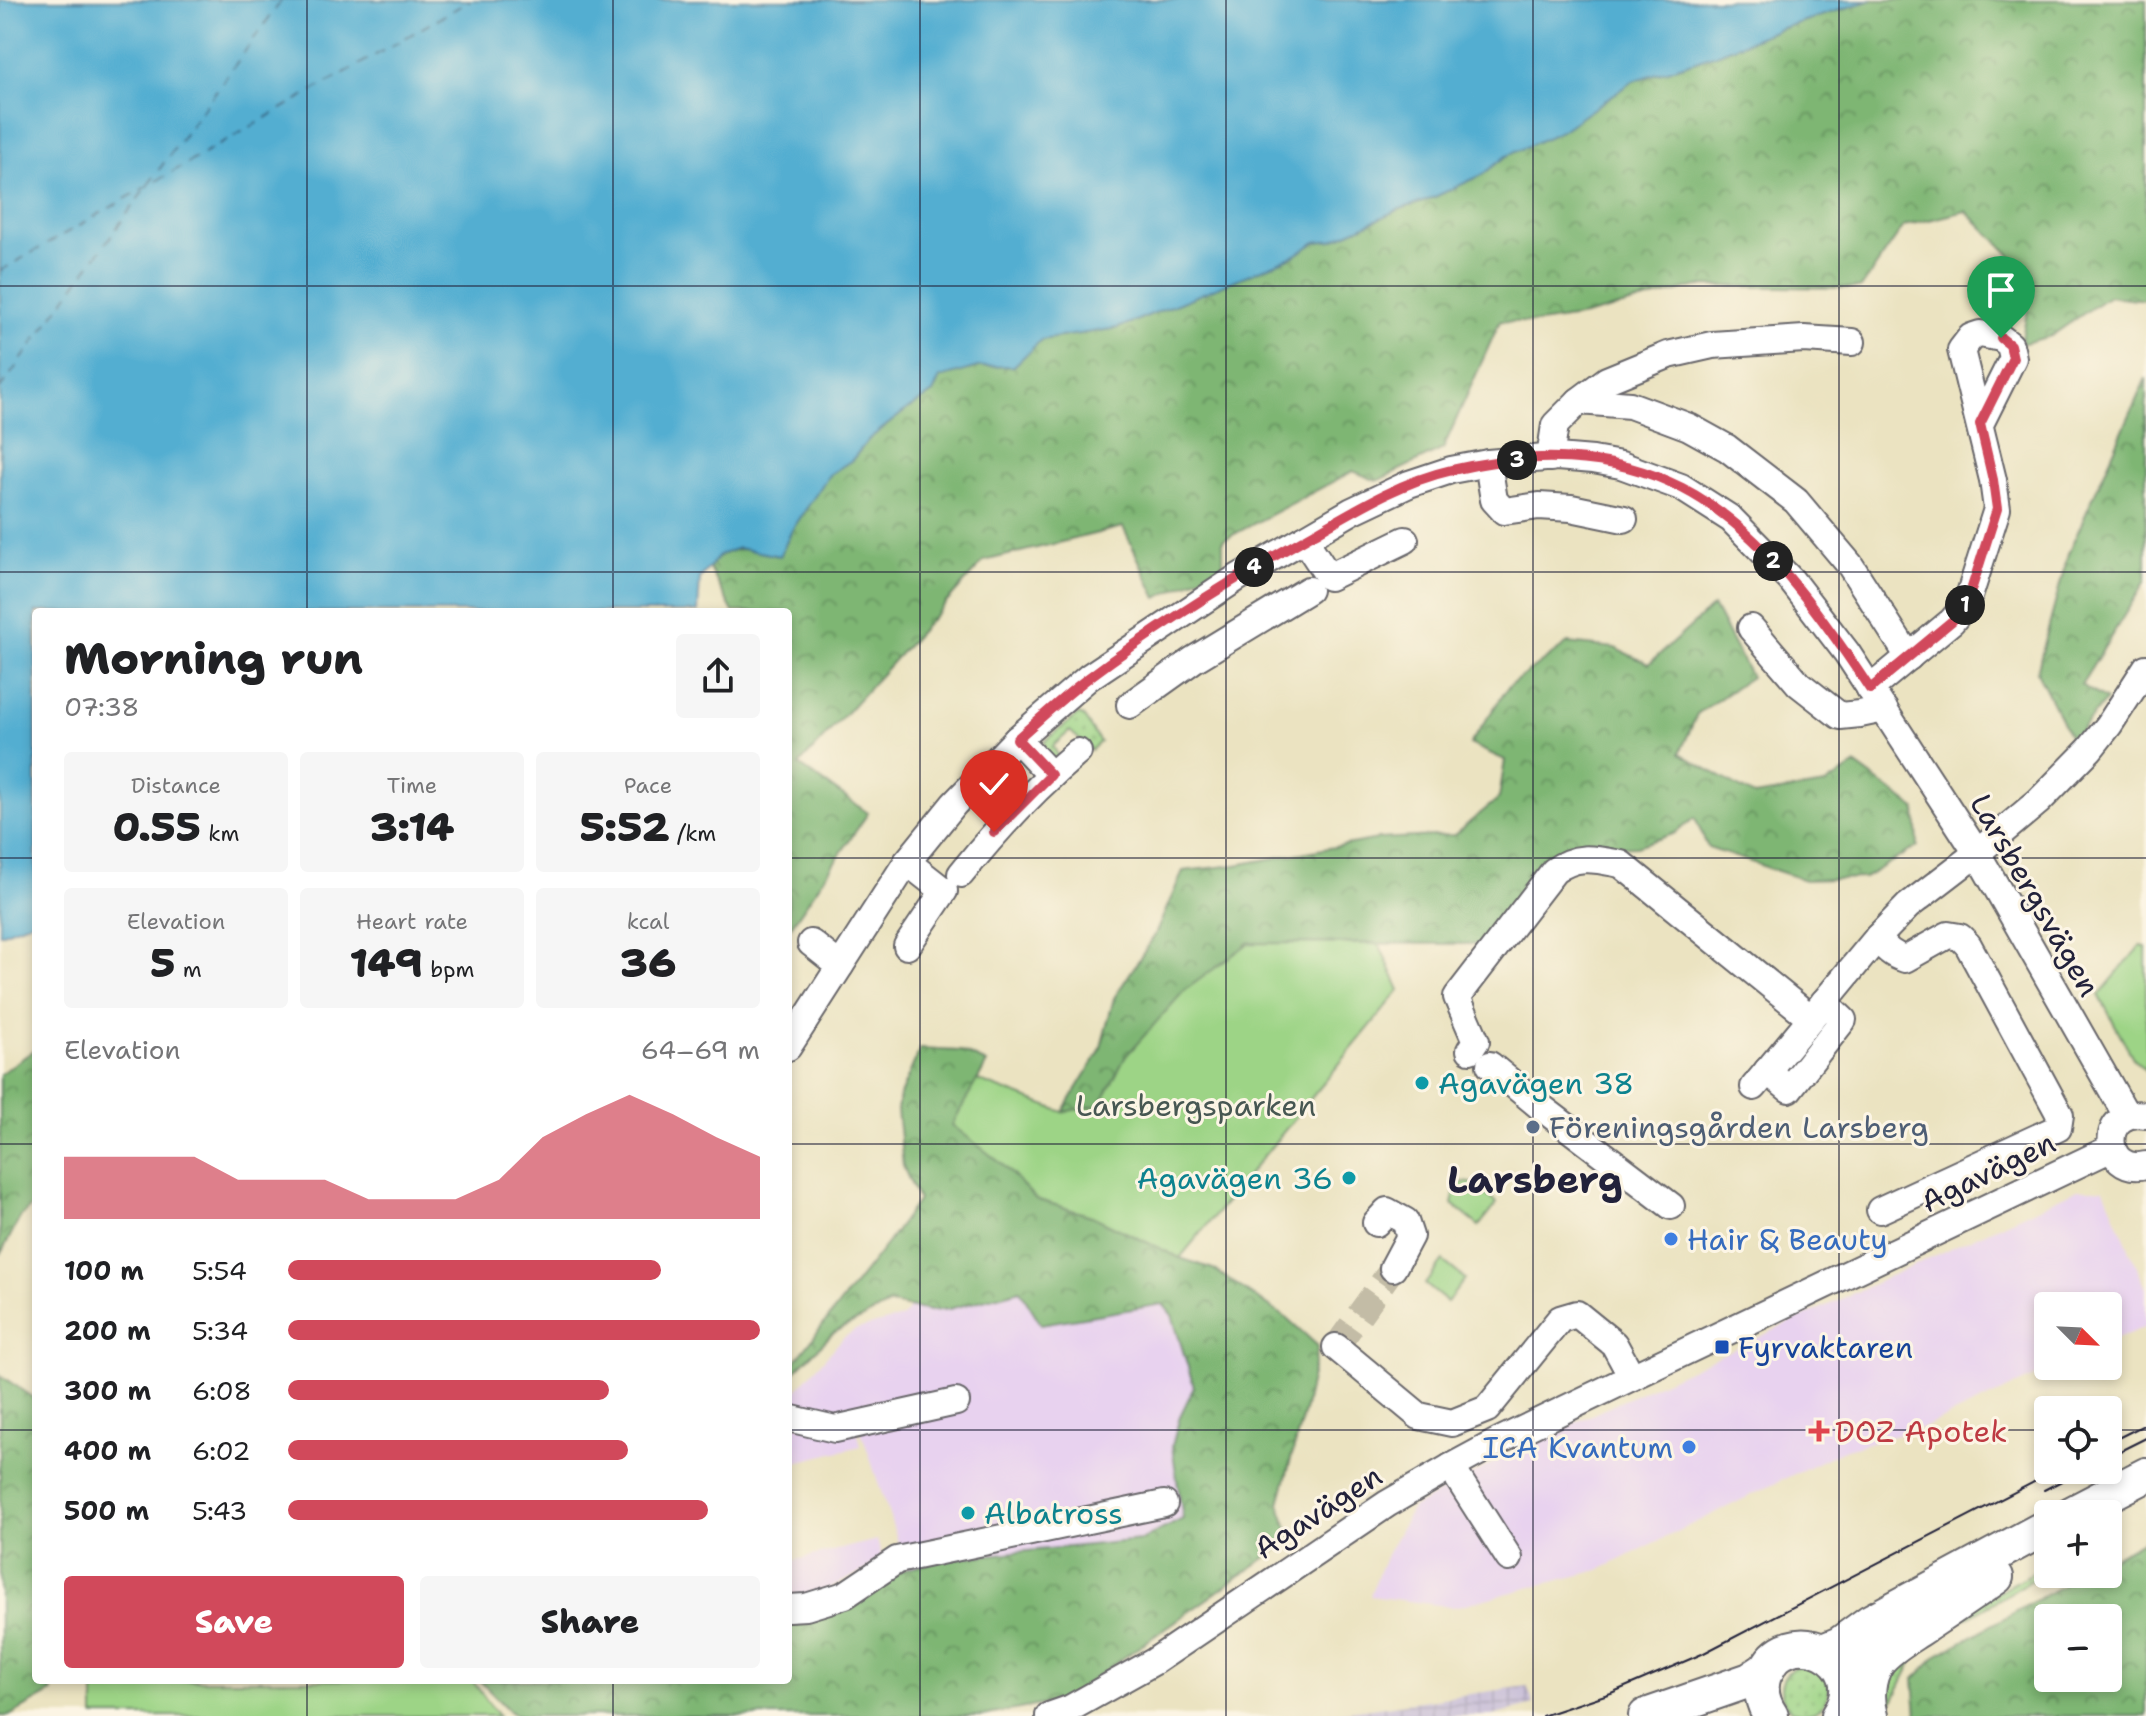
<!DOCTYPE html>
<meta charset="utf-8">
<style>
:root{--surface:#fff;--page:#f6f6f6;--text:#202124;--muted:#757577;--accent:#d1495b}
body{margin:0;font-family:"Shantell Sans",sans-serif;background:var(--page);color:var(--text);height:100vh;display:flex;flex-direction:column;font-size:30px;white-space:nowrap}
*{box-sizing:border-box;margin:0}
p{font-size:26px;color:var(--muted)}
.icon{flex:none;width:44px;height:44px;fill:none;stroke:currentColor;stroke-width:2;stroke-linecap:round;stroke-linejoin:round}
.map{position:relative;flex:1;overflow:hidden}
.details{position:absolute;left:32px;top:608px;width:760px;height:1076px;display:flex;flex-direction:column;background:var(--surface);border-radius:8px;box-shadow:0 4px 12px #0003}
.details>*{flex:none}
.needle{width:52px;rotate:114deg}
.tools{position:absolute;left:2034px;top:1292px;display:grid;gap:16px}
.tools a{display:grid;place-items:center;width:88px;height:88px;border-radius:8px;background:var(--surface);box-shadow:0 4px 12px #0003;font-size:40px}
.pin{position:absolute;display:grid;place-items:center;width:68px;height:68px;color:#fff;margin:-82px -34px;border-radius:50% 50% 50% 0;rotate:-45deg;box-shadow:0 0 8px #0007}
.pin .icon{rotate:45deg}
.km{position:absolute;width:40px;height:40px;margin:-20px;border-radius:50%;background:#222;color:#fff;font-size:22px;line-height:40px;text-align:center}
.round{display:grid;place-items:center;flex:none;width:84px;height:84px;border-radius:8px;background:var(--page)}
.headline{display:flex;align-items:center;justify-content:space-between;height:136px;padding:0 32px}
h1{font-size:44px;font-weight:800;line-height:60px}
.figures{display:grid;grid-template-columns:repeat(3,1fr);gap:12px;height:136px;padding:8px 32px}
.figures div{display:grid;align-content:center;border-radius:8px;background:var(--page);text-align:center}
.figures b{font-size:40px;font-weight:800}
.figures small{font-size:22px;font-weight:400}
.figures p{font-size:22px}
.chart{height:224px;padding:16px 32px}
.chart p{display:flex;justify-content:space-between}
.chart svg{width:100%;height:144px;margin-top:8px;fill:var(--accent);opacity:.7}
.primary-button{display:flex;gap:16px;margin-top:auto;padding:16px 32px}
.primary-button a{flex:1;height:92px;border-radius:8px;background:var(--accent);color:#fff;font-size:32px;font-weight:800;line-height:92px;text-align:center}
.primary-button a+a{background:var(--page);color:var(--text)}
ul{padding:0 32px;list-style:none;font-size:26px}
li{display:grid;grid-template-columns:128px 96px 1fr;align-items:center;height:60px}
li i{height:20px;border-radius:10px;background:var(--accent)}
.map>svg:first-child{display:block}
.built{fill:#e8d2ef}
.industrial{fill:url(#industrial-grid)}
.grass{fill:url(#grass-dots);stroke:#607b60;stroke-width:2}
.forest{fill:url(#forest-crowns);stroke:#506c57;stroke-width:2;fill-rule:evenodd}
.green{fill:#9dd486;stroke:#607b60;stroke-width:2}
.water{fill:#53aed1;stroke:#3a6886;stroke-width:2}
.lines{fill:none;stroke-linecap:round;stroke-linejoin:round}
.ferry{stroke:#365a77;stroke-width:2;stroke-dasharray:10 8;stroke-linecap:butt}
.minor-tunnel{stroke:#c3bca6;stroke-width:26;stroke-dasharray:26 13;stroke-linecap:butt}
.minor-casing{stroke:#68666a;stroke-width:30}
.major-casing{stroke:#68666a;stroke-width:38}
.minor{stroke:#fff;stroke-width:26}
.major{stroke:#fff;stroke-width:34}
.tram{stroke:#22223b;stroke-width:2}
.route-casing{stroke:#fff;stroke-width:16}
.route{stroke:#d1495b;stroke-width:10}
.grid{fill:none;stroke:#22223b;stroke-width:2;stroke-opacity:0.55}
.culture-dot{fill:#0f9aa8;stroke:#fcf5e5;stroke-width:3}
.service-dot{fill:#5c6f8a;stroke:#fcf5e5;stroke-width:3}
.shop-dot{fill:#3f7fe0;stroke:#fcf5e5;stroke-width:3}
.transit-dot{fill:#1a4fb4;stroke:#fcf5e5;stroke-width:3}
.health-dot{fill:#e0444e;stroke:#fcf5e5;stroke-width:3}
.labels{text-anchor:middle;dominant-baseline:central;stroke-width:6;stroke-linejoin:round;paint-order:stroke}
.street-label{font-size:30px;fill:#22223b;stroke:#fcf5e5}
.culture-label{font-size:30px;fill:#0d838f;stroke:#fcf5e5;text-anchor:start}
.park-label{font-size:30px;fill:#475752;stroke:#fcf5e5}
.service-label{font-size:30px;fill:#4e5e75;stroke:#fcf5e5;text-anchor:start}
.shop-label{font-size:30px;fill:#366cbe;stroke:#fcf5e5;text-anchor:start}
.transit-label{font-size:30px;fill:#164399;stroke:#fcf5e5;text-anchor:start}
.health-label{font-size:30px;fill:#be3a42;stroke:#fcf5e5;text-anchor:start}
.district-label{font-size:38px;font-weight:bold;fill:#22223b;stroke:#fcf5e5}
</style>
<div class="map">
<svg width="2146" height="1716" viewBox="0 0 2146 1716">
<defs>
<pattern id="industrial-grid" width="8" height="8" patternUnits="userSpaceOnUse" patternTransform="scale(2)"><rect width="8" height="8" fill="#c9bfd8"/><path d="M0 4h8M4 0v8" fill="none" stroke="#aca4ba"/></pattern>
<pattern id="grass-dots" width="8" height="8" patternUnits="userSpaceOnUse" patternTransform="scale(2)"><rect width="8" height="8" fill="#9dd486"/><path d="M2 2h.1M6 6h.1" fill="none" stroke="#87b675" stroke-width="1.8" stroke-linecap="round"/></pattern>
<pattern id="forest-crowns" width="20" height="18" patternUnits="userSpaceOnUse" patternTransform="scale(2)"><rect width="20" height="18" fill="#7eb673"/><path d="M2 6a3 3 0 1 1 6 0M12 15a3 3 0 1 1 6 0" fill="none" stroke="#679460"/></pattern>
</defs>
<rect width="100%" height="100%" fill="#fcf5e5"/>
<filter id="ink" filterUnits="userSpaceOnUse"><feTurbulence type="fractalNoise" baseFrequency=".0125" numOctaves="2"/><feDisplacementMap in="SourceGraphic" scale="16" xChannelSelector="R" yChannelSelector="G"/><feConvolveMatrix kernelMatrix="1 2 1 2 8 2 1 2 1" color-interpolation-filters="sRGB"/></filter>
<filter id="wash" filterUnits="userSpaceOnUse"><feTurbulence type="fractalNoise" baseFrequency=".006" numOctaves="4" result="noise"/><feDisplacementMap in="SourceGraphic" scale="32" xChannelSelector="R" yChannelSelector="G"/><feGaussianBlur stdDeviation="1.8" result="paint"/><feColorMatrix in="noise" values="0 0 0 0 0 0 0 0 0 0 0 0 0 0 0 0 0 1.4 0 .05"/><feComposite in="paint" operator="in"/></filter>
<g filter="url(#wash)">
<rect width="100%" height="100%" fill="#ebe3c1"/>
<g class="built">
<polygon points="2078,1189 2104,1189 2146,1288 2146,1326 2108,1343 2108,1306 2048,1306 2048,1366 2058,1366 1925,1427 1843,1450 1599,1570 1454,1607 1370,1596 1381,1566 1412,1508 1518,1449"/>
<polygon points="1021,1290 1042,1324 1163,1304 1172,1315 1194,1387 1180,1416 1172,1446 1183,1519 1141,1540 946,1559 907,1569 860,1428 834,1423 793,1408 791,1396 843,1338 857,1329 903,1317 910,1307 931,1311 949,1309"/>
<polygon points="788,1425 857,1428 861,1446 788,1464"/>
<polygon points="877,1540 882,1558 861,1573 814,1595 788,1596 788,1562"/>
</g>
<polygon class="industrial" points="1527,1686 1534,1705 1492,1716 1314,1716"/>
<g class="grass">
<polygon points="1079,714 1083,716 1100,742 1091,750 1070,731 1053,746 1059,757 1055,761 1044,748 1045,741"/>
<polygon points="2048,1564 2048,1571 1921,1644 1892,1703 1879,1714 1881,1674 1910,1642"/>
<circle cx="1805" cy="1689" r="24"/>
</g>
<g class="forest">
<path d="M1871 0H2146V300L2109 296 2051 336 2021 344 2031 289 2009 253 1966 211 1904 226 1861 288 1698 286 1585 316 1539 323 1500 321 1443 449 1377 481 1353 471 1223 540V566L1157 598 1123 527 984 561 799 765 868 813 788 931V612H733L709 567C731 540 750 550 780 556L792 530 829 474 852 460 869 439 905 411 933 393 939 378 978 367 1014 366 1040 340 1118 328 1294 256 1316 242 1332 240 1400 209 1426 201 1482 175 1506 156 1561 131 1633 81 1708 57 1779 29Z"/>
<polygon points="2146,378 2146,580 2081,685 2106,700 2072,741 2037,672 2068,554"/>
<polygon points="1713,606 1751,677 1697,714 1680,753 1754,796 1825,785 1856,765 1916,809 1918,846 1864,878 1805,880 1708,848 1695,818 1675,833 1637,846 1570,848 1548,864 1487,944 1249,943 1126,1056 1100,1105 1063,1112 1100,1051 1114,998 1155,935 1183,871 1236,865 1378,839 1454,835 1499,798 1505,760 1470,744 1509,686 1568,643 1615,648 1649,664"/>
<polygon points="36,1049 36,1202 21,1216 0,1255 0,1074"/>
<polygon points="920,1049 960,1051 987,1063 953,1125 1002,1164 1036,1199 1092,1216 1180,1258 1213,1269 1288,1319 1318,1346 1305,1407 1279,1503 1292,1539 1062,1701 982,1716 518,1716 510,1712 479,1680 788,1680 788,1618 907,1569 946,1559 1141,1540 1183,1519 1172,1446 1180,1416 1194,1387 1172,1315 1163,1304 1041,1324 1020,1290 949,1309 931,1311 890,1304 833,1333 788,1378 788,1370 888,1242 918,1200 903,1166 897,1110 900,1095"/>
<polygon points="0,1375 36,1400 36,1636 30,1636 36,1651 36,1680 47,1680 52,1692 9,1716 0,1716"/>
<path d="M2146 1539V1716H1917L1914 1679 1938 1655 2083 1574H2108V1560ZM2108 1618V1678H2048V1618Z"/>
</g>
<g class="green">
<polygon points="1249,943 1379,944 1400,990 1180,1258 1092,1216 1036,1199 1002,1164 952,1125 977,1080 1063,1112 1100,1105 1126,1056 1184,991"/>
<polygon points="2140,946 2146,947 2146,1071 2134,1060 2099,995"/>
<polygon points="1457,1182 1471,1183 1497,1203 1479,1226 1452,1204"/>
<polygon points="1443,1261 1465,1279 1447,1302 1425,1284"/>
<polygon points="94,1680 472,1680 498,1716 94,1716"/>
</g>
<polygon class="water" points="0,0 1871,0 1779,29 1708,57 1633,81 1561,131 1506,156 1482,175 1426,201 1400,209 1332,240 1316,242 1294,256 1118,328 1041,340 1014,366 978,367 940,378 933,393 905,411 869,439 852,460 829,475 792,530 780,556 738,548 720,555 700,578 698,612 36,612 36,920 0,934"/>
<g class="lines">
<g class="ferry">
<polyline points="0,271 471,0"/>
<polyline points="0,389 282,0"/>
</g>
</g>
</g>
<g filter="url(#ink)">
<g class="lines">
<polyline class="minor-tunnel" points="1336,1347 1393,1268"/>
<defs>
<g id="minor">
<polyline points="1579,401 1607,380 1668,355 1712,345 1804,339 1852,342"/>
<polyline points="1550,458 1555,425 1579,401 1630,405 1689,427 1727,448 1796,501 1850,565 1909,657"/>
<polyline points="1488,463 1494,500 1504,511 1539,506 1571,508 1624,519"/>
<polyline points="1304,539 1329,577 1405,540"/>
<polyline points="1751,628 1799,684 1840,716 1860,714 1884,709"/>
<polyline points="1870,689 1952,621 1967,603 1997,509 1993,480 1961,350 1971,337 1980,334 2001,338 2010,345 2013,358 1980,424"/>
<polyline points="1130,705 1193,660 1308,590"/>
<polyline points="1017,739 1051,775"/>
<polyline points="907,862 944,891 907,946"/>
<path d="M961 874C996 830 1034 789 1078 752"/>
<path d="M1878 937C1885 949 1892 955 1905 959L1948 935 1960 937 1968 945 2060 1115 2058 1128 1880 1210"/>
<polyline points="811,943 840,966"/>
<polyline points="788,1047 907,862 954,804 1017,739 1089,677 1237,578 1352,511 1409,484 1451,470 1488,463 1557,457 1593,460 1621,465 1681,487 1731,519 1791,580 1847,653 1977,853 2127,1116"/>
<path d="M1470 1050 1476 1041 1457 997 1554 871C1577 854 1594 859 1621 864L1811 1018"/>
<polyline points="1490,1065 1542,1108 1671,1206"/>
<polyline points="1767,1071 1789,1089 1843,1020 1824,1002"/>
<polyline points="1754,1087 1878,937 1908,906 1977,853 2039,801 2090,749 2109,725 2146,668"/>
<path d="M2146 1115C2099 1106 2101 1176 2146 1165"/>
<polyline points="1376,1223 1387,1211 1405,1221 1410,1236 1393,1268"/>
<polyline points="1336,1347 1419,1416 1452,1423 1487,1409 1560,1319 1577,1314 1614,1344 1632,1377"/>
<polyline points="788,1418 835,1429 956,1402"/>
<polyline points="1451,1467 1509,1558"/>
<polyline points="788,1608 806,1607 845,1595 897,1560 1164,1504"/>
<polyline points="1049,1716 1069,1709 1155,1661 1387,1504 1451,1467 1501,1440 1632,1377 2112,1148"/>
</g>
<g id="major">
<polyline points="2071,1514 2146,1475"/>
<polyline points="1823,1651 1840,1644 1870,1622 2048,1526"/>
<path d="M1847 1684C1855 1659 1870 1644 1892 1631"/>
<polyline points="1646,1716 1750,1680 1768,1668"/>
<path d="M1771 1716C1763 1704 1759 1689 1764 1675 1786 1616 1876 1659 1838 1716"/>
<path d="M1871 1716C1866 1699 1867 1677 1878 1661 1888 1648 1904 1639 1918 1630 1944 1613 1970 1595 1996 1577"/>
</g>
</defs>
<use href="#minor" class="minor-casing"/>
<use href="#major" class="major-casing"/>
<use href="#minor" class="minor"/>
<use href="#major" class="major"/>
<g class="tram">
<polyline points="2108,1443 2146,1424"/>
<polyline points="2108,1457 2146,1438"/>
<polyline points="2044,1490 2083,1470"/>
<polyline points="1542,1716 1611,1693 1702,1654 2057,1470"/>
</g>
</g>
</g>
<g class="lines" filter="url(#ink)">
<defs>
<path id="route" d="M994 832 1051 775 1017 739C1041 718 1065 695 1091 676 1162 623 1238 576 1315 533 1358 508 1403 481 1452 470 1528 452 1611 451 1682 488 1762 529 1822 616 1870 689L1952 621 1967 603 1997 509 1993 480 1980 424 2013 358 2010 345 2001 338"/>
</defs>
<use href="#route" class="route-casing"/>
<use href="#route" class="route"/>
</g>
<path class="grid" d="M307 0V612M613 0V612M920 0V1716M1226 0V1716M1533 0V1716M1839 0V1716M0 286H2146M0 572H2146M0 858H36M788 858H2146M0 1144H36M788 1144H2146M0 1430H36M788 1430H2048M2108 1430H2146M307 1680V1716M613 1680V1716"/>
<g class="culture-dot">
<circle cx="1422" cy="1083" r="8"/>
<circle cx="1349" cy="1178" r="8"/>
<circle cx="968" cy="1513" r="8"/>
</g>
<circle class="service-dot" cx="1533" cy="1127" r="8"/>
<g class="shop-dot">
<circle cx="1671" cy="1239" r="8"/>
<circle cx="1689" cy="1447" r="8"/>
</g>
<rect class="transit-dot" x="1714" y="1339" width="16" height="16" rx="4"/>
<path class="health-dot" d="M1815 1419h8v8h8v8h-8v8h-8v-8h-8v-8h8z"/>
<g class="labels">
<g class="street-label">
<text transform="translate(2035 895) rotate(60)">Larsbergsvägen</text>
<text transform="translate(1988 1172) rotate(-26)">Agavägen</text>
<text transform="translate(1318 1512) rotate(-33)">Agavägen</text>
</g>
<g class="culture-label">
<text x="1438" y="1083">Agavägen 38</text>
<text x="1333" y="1178" text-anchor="end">Agavägen 36</text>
<text x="984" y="1513">Albatross</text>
</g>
<g class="park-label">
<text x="1196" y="1105">Larsbergsparken</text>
</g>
<g class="service-label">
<text x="1549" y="1127">Föreningsgården Larsberg</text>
</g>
<g class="shop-label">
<text x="1687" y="1239">Hair &amp; Beauty</text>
<text x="1673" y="1447" text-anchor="end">ICA Kvantum</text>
</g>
<g class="transit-label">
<text x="1738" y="1347">Fyrvaktaren</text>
</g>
<g class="health-label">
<text x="1835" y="1431">DOZ Apotek</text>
</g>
<g class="district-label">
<text x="1535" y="1179">Larsberg</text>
</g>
</g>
</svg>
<div class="tools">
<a><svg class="needle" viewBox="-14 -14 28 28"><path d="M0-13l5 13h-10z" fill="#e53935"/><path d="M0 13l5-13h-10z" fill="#757577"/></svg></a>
<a><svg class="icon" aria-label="locate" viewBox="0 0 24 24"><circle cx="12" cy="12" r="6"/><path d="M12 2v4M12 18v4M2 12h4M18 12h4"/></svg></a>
<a>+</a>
<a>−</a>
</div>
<div class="pin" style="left:2001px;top:338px;background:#1e9e55"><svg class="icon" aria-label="arrive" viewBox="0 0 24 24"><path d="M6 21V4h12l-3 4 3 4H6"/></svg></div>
<div class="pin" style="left:994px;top:832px;background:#d93025"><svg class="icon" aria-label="check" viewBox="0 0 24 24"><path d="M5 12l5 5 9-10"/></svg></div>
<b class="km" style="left:1965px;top:605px">1</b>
<b class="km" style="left:1773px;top:561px">2</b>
<b class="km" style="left:1517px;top:460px">3</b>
<b class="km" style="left:1254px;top:567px">4</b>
<section class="details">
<div class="headline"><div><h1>Morning run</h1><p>07:38</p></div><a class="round"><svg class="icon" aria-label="share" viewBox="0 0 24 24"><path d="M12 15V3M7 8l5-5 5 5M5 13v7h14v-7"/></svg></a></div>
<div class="figures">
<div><p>Distance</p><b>0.55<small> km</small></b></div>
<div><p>Time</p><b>3:14</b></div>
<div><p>Pace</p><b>5:52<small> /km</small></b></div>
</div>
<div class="figures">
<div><p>Elevation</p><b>5<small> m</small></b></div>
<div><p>Heart rate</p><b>149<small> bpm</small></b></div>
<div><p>kcal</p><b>36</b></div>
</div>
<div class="chart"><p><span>Elevation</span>64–69 m</p>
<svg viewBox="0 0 160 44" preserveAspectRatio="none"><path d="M0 44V25L10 25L20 25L30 25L40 32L50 32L60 32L70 38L80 38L90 38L100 32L110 19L120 12L130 6L140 12L150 19L160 25V44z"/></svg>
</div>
<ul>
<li><b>100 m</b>5:54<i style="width:79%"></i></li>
<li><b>200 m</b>5:34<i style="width:100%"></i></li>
<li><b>300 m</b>6:08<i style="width:68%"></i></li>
<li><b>400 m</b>6:02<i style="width:72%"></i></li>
<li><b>500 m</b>5:43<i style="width:89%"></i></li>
</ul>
<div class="primary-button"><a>Save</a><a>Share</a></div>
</section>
</div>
